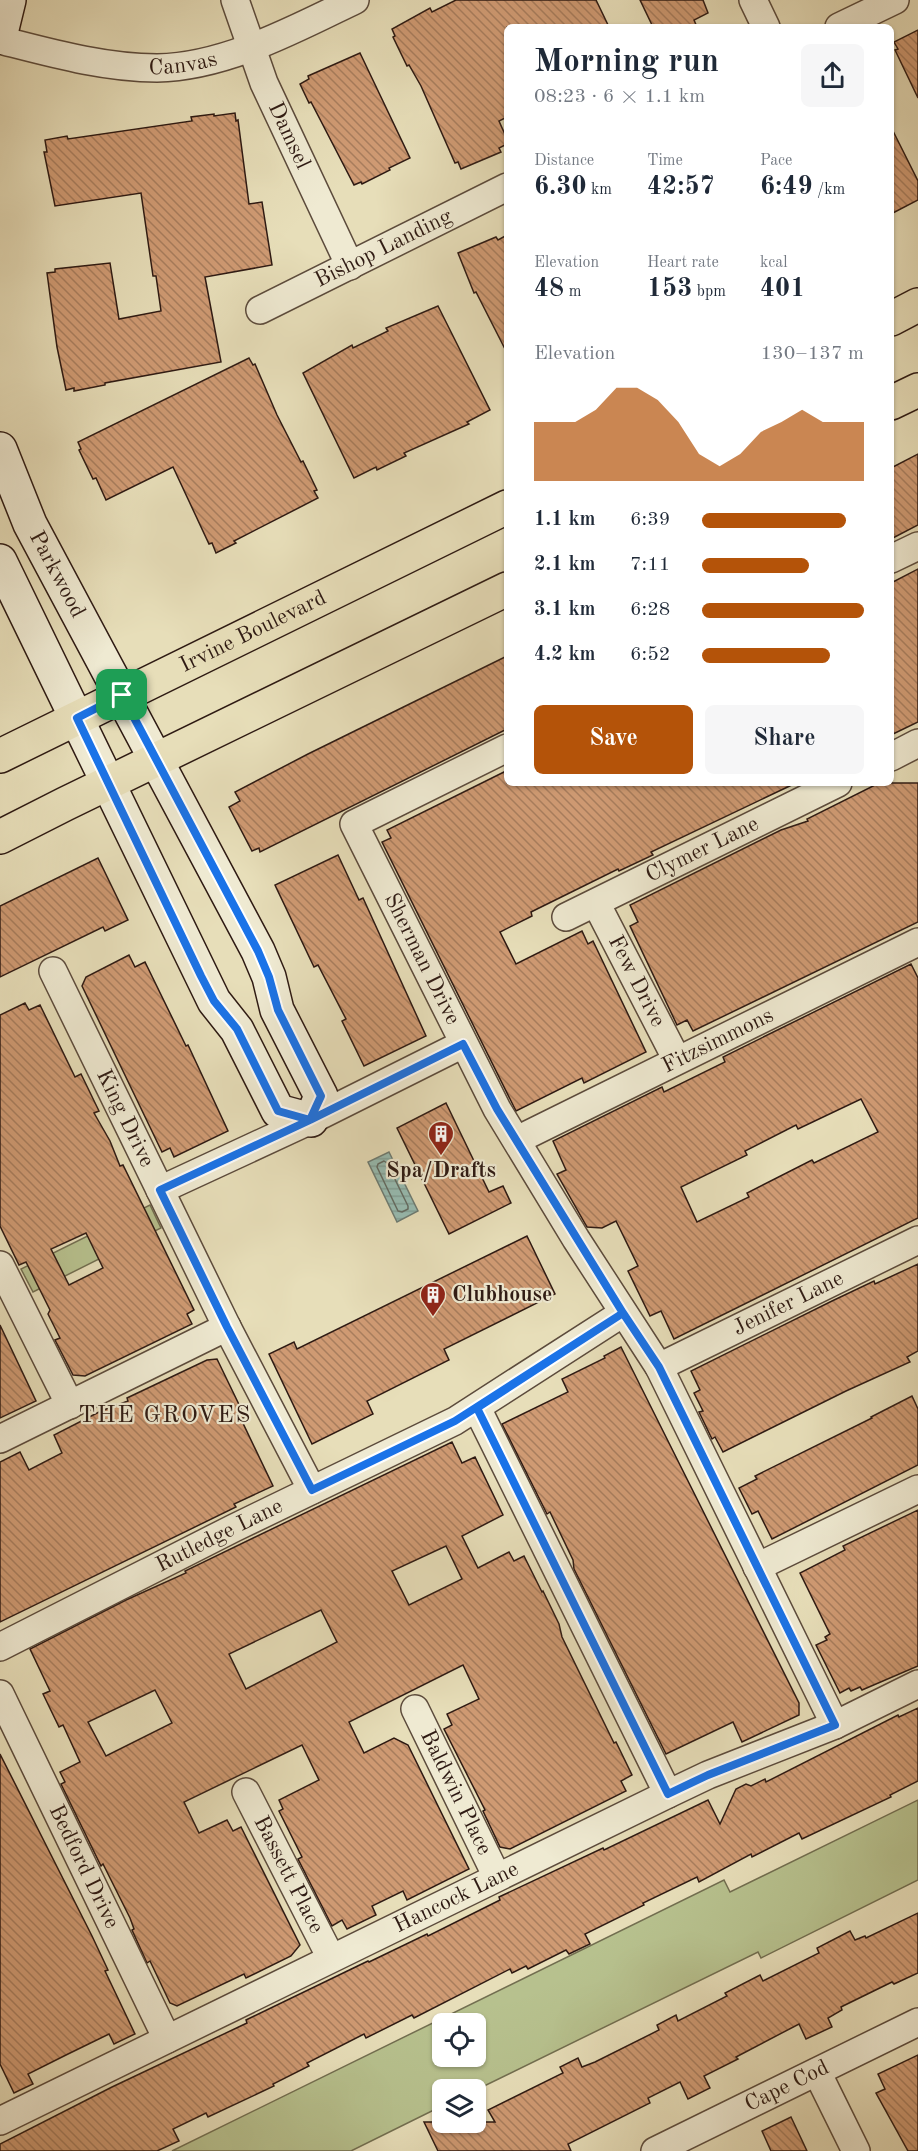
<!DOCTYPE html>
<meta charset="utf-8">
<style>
:root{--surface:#fff;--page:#f6f6f7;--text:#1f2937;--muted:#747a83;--accent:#b45309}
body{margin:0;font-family:"Old Standard TT",serif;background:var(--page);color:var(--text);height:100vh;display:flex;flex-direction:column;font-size:22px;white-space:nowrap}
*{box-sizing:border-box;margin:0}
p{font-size:20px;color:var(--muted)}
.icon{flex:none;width:33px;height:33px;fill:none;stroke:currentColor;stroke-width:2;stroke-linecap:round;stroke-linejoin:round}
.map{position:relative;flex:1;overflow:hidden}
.panel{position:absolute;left:504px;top:24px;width:390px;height:762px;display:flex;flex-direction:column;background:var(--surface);border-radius:9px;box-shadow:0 2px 4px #0004}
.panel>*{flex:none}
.controls{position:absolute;left:432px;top:2013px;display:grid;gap:12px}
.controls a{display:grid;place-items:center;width:54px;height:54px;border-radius:9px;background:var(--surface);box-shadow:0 2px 4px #0004;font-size:30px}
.pin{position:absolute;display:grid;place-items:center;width:51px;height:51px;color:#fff;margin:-26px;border-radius:12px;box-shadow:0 3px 9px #0006}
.round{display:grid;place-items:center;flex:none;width:63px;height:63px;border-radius:9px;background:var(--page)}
.head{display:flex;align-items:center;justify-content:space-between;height:102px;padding:0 30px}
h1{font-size:33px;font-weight:800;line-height:45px}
.figures{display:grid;grid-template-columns:repeat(3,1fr);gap:9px;height:102px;padding:6px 30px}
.figures div{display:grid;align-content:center}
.figures b{font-size:26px;font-weight:800}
.figures small{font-size:16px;font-weight:400}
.figures p{font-size:16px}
.chart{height:168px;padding:12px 30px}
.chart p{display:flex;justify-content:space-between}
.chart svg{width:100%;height:108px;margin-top:6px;fill:var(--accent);opacity:.7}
.action{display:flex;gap:12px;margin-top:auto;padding:12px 30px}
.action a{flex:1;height:69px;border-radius:9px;background:var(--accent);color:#fff;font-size:24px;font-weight:800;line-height:69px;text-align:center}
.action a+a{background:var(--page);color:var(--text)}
ul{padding:0 30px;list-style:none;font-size:20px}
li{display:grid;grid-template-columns:96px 72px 1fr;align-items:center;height:45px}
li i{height:15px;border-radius:8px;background:var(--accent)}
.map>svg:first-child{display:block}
.green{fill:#b7c18e;stroke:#726e50;stroke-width:1.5;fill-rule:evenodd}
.water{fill:url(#water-rules);stroke:#6d7b72;stroke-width:1.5}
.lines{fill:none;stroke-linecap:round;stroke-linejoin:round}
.shore{stroke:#626b62;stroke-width:1.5}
.building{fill:url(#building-back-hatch);stroke:#2e1a13;stroke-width:1.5;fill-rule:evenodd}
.street-casing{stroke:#5c4b3c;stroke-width:30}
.secondary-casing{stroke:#2e1a13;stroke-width:36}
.primary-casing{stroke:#2e1a13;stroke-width:36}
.street{stroke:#efead2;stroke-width:27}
.secondary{stroke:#efead2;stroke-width:33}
.primary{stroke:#e7deb9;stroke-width:33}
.route-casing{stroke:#fff;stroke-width:12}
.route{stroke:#1a73e8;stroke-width:8}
.labels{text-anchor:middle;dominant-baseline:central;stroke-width:4.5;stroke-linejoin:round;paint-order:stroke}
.street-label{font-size:22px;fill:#2e1a13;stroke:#efead2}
.poi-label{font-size:22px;font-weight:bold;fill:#2e1a13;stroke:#efead2}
.neighbourhood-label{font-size:24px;letter-spacing:1.5px;fill:#2e1a13;stroke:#efead2}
</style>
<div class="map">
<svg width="918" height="2151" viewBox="0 0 918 2151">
<defs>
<pattern id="water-rules" width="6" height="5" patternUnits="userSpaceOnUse" patternTransform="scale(1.5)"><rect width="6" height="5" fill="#97bcb2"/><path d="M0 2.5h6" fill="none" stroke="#82a198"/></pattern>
<pattern id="building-back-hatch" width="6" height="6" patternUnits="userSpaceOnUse" patternTransform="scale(1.5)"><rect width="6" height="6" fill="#cf9a73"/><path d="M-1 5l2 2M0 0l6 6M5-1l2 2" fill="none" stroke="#a87d5d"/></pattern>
</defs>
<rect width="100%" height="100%" fill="#e7deb9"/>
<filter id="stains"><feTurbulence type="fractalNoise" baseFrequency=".00333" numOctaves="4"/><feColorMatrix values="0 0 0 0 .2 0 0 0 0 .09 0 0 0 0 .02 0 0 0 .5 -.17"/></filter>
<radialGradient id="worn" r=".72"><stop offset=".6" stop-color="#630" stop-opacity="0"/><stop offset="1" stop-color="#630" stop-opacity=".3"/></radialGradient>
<g class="green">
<polygon points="150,1205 161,1228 33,1292 21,1269"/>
<path d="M918 1800V1880L761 1958 758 1952 476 2090H442V2106L351 2151H172L724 1880 730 1892ZM442 2024H476V2056H442Z"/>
</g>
<polygon class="water" points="389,1152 418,1211 397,1222 368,1162"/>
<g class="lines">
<polygon class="shore" points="384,1161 387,1163 408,1206 408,1209 402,1212 398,1211 377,1167 378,1164"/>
</g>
<g class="building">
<polygon points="456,0 596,0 609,27 507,27 507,117 499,121 507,139 507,144 499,148 501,152 461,169 458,162 455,163 421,86 409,65 407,66 393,37 395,36 392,29 430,8 432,12"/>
<polygon points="640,0 703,0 708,13 694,20 697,27 653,27"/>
<polygon points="918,30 918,98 895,50 898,49 894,42"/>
<polygon points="360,53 410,158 389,168 390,170 362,184 361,182 354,185 311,102 309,103 300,84 309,79 308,76"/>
<polygon points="235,113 236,121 238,120 249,204 262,202 272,265 205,277 221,362 105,383 105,385 74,391 74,388 66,390 57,347 47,273 55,272 55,269 110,263 119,319 161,311 156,276 153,276 141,193 55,206 44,152 47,152 45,140 67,136 68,139 192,121 191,117 214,114 214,116"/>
<polygon points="891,127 918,181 918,200 891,214"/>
<polygon points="507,235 507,353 476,292 474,293 458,253 496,237 498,240"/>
<polygon points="438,306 490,410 467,422 469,424 404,453 406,456 377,470 376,467 354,478 303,373 352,345 353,348 388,331 386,328"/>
<polygon points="249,358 253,365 255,364 277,415 301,462 303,461 317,490 314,491 318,498 234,541 236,543 216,553 212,543 209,544 173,467 106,500 96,478 93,479 79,450 81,449 78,442"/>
<polygon points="918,454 918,525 891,539 891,468"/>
<polygon points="918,569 918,722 891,735 891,583"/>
<polygon points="507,656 507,729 260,852 259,848 252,851 229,807 240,801 235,792 308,754"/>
<polygon points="506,771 507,783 796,783 651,852 653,855 619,871 618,869 531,912 532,916 500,932 516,964 582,931 588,944 593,941 646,1052 584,1083 582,1078 516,1111 382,842 391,838 387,830"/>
<polygon points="879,783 918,783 918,922 693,1031 687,1020 677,1025 630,926 638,922 630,905 781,830 808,821 807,819"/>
<polygon points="338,855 359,900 363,898 426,1036 364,1066 342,1021 346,1019 318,965 314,967 275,885"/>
<polygon points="98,858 128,920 105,931 103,927 0,977 0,906"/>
<polygon points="129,955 135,967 145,962 186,1046 188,1045 228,1131 174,1157 170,1148 162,1152 82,986 86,977"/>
<path d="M911 964 918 978V1218L674 1339 661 1311 650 1316 628 1271 638 1266 616 1221 602 1228 587 1227 557 1174 566 1170 553 1141 662 1087 664 1092 725 1062 723 1057ZM861 1099 878 1132 814 1163 812 1160 747 1193 749 1197 697 1222 681 1187 747 1155 745 1151 796 1125 798 1129Z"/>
<path d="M25 1003 29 1010 40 1005 75 1077 81 1074 99 1111 94 1113 110 1141 120 1166 123 1165 194 1310 187 1314 192 1324 85 1376 73 1375 55 1340 60 1338 48 1314 50 1310 26 1262 19 1265 0 1226V1015ZM86 1233 103 1268 69 1285 51 1249Z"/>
<polygon points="446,1103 489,1192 503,1186 511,1203 449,1234 397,1128"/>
<polygon points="527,1236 555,1294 444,1349 449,1360 367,1401 373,1414 312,1444 269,1354 294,1342 297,1349"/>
<polygon points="918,1264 918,1351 907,1357 910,1362 846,1391 723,1452 715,1437 712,1439 699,1412 703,1411 694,1393 700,1390 691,1371 832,1301 874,1281 875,1284"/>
<polygon points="0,1325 36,1401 0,1418"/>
<polygon points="621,1347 799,1703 799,1715 742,1742 733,1722 666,1754 574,1569 573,1560 550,1512 547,1514 502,1424 568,1392 562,1379 605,1358 604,1356"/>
<polygon points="217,1359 245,1417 241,1419 273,1486 234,1504 236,1507 0,1622 0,1462 20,1452 29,1470 62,1453 54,1435 101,1411 128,1401 127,1398 207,1360"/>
<polygon points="912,1396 918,1409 918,1465 772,1539 758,1511 752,1514 739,1488 757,1479 755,1476 872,1418 871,1417"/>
<path d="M452 1442 462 1463 475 1457 503 1515 462 1536 478 1568 509 1552 514 1561 524 1556 542 1592 543 1591 559 1624 562 1637 614 1743 616 1742 632 1775 621 1781 626 1791 510 1849 500 1847 483 1811 485 1810 444 1729 452 1725 447 1714 479 1699 463 1665 349 1722 364 1753 394 1738 408 1745 469 1869 407 1900 403 1891 372 1906 376 1915 347 1929 342 1920 332 1926 298 1859 302 1857 279 1811 283 1809 279 1800 319 1780 302 1745 184 1802 199 1833 227 1820 233 1831 241 1827 300 1945 291 1956 246 1978 244 1974 177 2006 170 2003 150 1961 147 1963 132 1930 134 1929 130 1918 103 1864 101 1866 61 1784 65 1782 60 1772 80 1762 63 1725 59 1727 43 1694 50 1691 30 1649 126 1600 186 1573 185 1571ZM446 1546 462 1579 409 1605 392 1571ZM321 1610 337 1642 246 1689 229 1654ZM155 1690 172 1723 106 1756 88 1722Z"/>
<polygon points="918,1510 918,1666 862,1690 860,1687 851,1691 849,1688 840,1693 816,1645 827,1640 825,1637 830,1634 800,1573 845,1550 843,1546"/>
<polygon points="918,1708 918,1781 890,1795 891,1797 802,1839 799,1833 752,1857 751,1854 699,1882 697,1877 643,1903 644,1905 585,1934 590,1944 569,1954 566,1950 528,1969 526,1966 512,1973 510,1969 414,2018 412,2015 366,2038 364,2034 307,2063 309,2066 273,2084 274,2086 208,2117 206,2113 173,2129 179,2141 157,2151 0,2151 0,2144 112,2087 247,2023 246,2020 368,1961 369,1962 427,1934 428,1936 500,1900 499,1897 603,1848 604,1850 708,1800 720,1824 736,1789 746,1784 751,1786 765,1779 766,1782 898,1715 899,1717"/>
<polygon points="0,1754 92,1936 108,1970 105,1971 135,2034 114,2044 109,2034 66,2055 28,2074 33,2084 14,2093 0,2064"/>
<polygon points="918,1913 918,1973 894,1984 892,1982 841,2007 842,2010 828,2018 832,2027 806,2039 799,2024 736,2057 738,2059 704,2076 710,2088 688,2099 680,2082 648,2098 650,2103 568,2144 571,2151 438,2151 424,2122 495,2122 488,2110 563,2073 560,2067 578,2058 582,2067 595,2062 659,2030 657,2025 676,2015 678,2021 727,1996 725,1993 760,1975 763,1981 819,1953 817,1948 850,1931 855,1940 865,1936 866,1938"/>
<polygon points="918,2055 918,2151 908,2151 876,2093 885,2089 878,2074"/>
<polygon points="791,2117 807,2151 771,2151 762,2131"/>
</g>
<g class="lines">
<defs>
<g id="street">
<path id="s1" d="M235 0 264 83 350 266"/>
<polyline points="753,0 766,27"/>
<polyline points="839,27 895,0"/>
<path id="s2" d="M0 40C51 53 104 68 157 68 225 67 295 29 355 0"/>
<path id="s3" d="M260 310 507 187"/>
<polyline points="891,559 918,546"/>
<path id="s4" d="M507 748 354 824 497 1109 576 1239 659 1367 835 1725"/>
<polyline points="891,757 918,743"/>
<path id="s5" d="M596 903 677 1060"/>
<path id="s6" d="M566 917 838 783"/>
<path id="s7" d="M53 971 227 1327 312 1490"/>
<path id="s8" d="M517 1140 918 942"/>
<polyline points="160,1190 311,1120 463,1044"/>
<polyline points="0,1265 70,1405"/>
<path id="s9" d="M659 1367 918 1240"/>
<polyline points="477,1408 668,1794"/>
<polyline points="0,1439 227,1327"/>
<polyline points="757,1567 918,1489"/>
<path id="s10" d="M0 1647 234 1528 455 1421 623 1313"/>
<path id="s11" d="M0 1694 167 2039"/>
<path id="s12" d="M415 1709 497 1877"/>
<path id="s13" d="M246 1792 331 1958"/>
<polyline points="817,2072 856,2151"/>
<path id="s14" d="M0 2121 668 1794 708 1775 835 1725 918 1684"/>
<path id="s15" d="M655 2151 918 2022"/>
</g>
<g id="secondary">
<polyline points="0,37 9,0"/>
<path id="s16" d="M0 449 30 524 258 951 269 977 277 1010 321 1096 311 1120 278 1111 237 1030 214 1001 0 561"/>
</g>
<g id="primary">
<polyline points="891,319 918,305"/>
<polyline points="891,403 918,390"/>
<path id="s17" d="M0 756 507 507"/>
<polyline points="0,837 65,804 507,589"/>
</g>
</defs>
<use href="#street" class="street-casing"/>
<use href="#secondary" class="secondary-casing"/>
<use href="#primary" class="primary-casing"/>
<use href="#street" class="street"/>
<use href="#secondary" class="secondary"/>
<use href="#primary" class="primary"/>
</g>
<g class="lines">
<defs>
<polyline id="route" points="122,695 258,951 269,977 278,1010 321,1096 310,1120 463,1044 497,1109 623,1313 477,1408 668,1794 708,1775 835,1725 659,1367 623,1313 455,1421 312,1490 227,1327 160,1190 310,1120 278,1111 237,1029 214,1001 201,976 77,718 122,695"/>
</defs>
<use href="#route" class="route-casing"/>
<use href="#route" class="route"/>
</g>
<defs>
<symbol id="building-pin" viewBox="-11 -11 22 30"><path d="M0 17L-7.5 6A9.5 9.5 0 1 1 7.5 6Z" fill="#8f2418" stroke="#efead2"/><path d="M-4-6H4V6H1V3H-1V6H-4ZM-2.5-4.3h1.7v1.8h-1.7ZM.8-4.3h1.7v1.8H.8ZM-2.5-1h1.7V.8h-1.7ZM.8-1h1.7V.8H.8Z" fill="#fff"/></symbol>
</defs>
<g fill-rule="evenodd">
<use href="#building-pin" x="426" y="1119" width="30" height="40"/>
<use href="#building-pin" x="418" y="1280" width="30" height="40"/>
</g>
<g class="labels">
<g class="street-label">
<text stroke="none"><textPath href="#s2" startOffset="186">Canvas</textPath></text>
<text stroke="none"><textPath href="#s1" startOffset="146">Damsel</textPath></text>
<text stroke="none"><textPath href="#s3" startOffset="138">Bishop Landing</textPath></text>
<text stroke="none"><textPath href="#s16" startOffset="138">Parkwood</textPath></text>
<text stroke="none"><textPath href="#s17" startOffset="282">Irvine Boulevard</textPath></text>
<text stroke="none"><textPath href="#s6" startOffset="152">Clymer Lane</textPath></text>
<text stroke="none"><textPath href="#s4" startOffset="322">Sherman Drive</textPath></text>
<text stroke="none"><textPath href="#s5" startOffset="88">Few Drive</textPath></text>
<text stroke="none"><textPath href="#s8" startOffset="224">Fitzsimmons</textPath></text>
<text stroke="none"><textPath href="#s7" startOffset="164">King Drive</textPath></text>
<text stroke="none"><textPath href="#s9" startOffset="144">Jenifer Lane</textPath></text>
<text stroke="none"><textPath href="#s10" startOffset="246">Rutledge Lane</textPath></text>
<text stroke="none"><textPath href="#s12" startOffset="93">Baldwin Place</textPath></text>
<text stroke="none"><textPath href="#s11" startOffset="192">Bedford Drive</textPath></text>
<text stroke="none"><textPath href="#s13" startOffset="93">Bassett Place</textPath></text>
<text stroke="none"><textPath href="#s14" startOffset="508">Hancock Lane</textPath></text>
<text stroke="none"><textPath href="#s15" startOffset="147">Cape Cod</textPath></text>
</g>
<g class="poi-label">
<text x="441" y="1171">Spa/Drafts</text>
<text x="452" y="1295" text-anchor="start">Clubhouse</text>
</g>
<g class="neighbourhood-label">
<text x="165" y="1416">THE GROVES</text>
</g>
</g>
<rect width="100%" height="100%" filter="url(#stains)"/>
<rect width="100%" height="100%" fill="url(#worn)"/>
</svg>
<div class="controls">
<a><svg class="icon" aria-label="locate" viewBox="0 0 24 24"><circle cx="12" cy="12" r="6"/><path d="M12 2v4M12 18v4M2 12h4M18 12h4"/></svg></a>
<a><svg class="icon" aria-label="layers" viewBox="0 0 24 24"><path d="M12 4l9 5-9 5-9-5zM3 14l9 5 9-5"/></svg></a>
</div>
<div class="pin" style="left:122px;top:695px;background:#1e9e55"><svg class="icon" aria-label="arrive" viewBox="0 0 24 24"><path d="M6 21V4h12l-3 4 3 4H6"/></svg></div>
<section class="panel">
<div class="head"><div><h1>Morning run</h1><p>08:23 · 6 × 1.1 km</p></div><a class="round"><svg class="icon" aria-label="share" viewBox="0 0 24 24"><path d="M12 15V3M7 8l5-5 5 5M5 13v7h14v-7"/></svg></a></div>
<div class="figures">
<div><p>Distance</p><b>6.30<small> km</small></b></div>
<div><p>Time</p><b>42:57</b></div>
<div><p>Pace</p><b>6:49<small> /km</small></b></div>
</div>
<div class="figures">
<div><p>Elevation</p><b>48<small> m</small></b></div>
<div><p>Heart rate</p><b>153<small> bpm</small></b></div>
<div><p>kcal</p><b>401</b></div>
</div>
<div class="chart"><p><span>Elevation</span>130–137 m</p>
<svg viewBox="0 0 160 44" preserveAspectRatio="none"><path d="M0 44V20L10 20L20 20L30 15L40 6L50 6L60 11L70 20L80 33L90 38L100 33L110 24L120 20L130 15L140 20L150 20L160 20V44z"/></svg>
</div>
<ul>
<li><b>1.1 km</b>6:39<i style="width:89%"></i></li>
<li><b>2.1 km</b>7:11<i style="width:66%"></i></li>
<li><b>3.1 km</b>6:28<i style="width:100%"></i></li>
<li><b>4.2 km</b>6:52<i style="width:79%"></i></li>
</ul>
<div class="action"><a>Save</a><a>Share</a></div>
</section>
</div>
